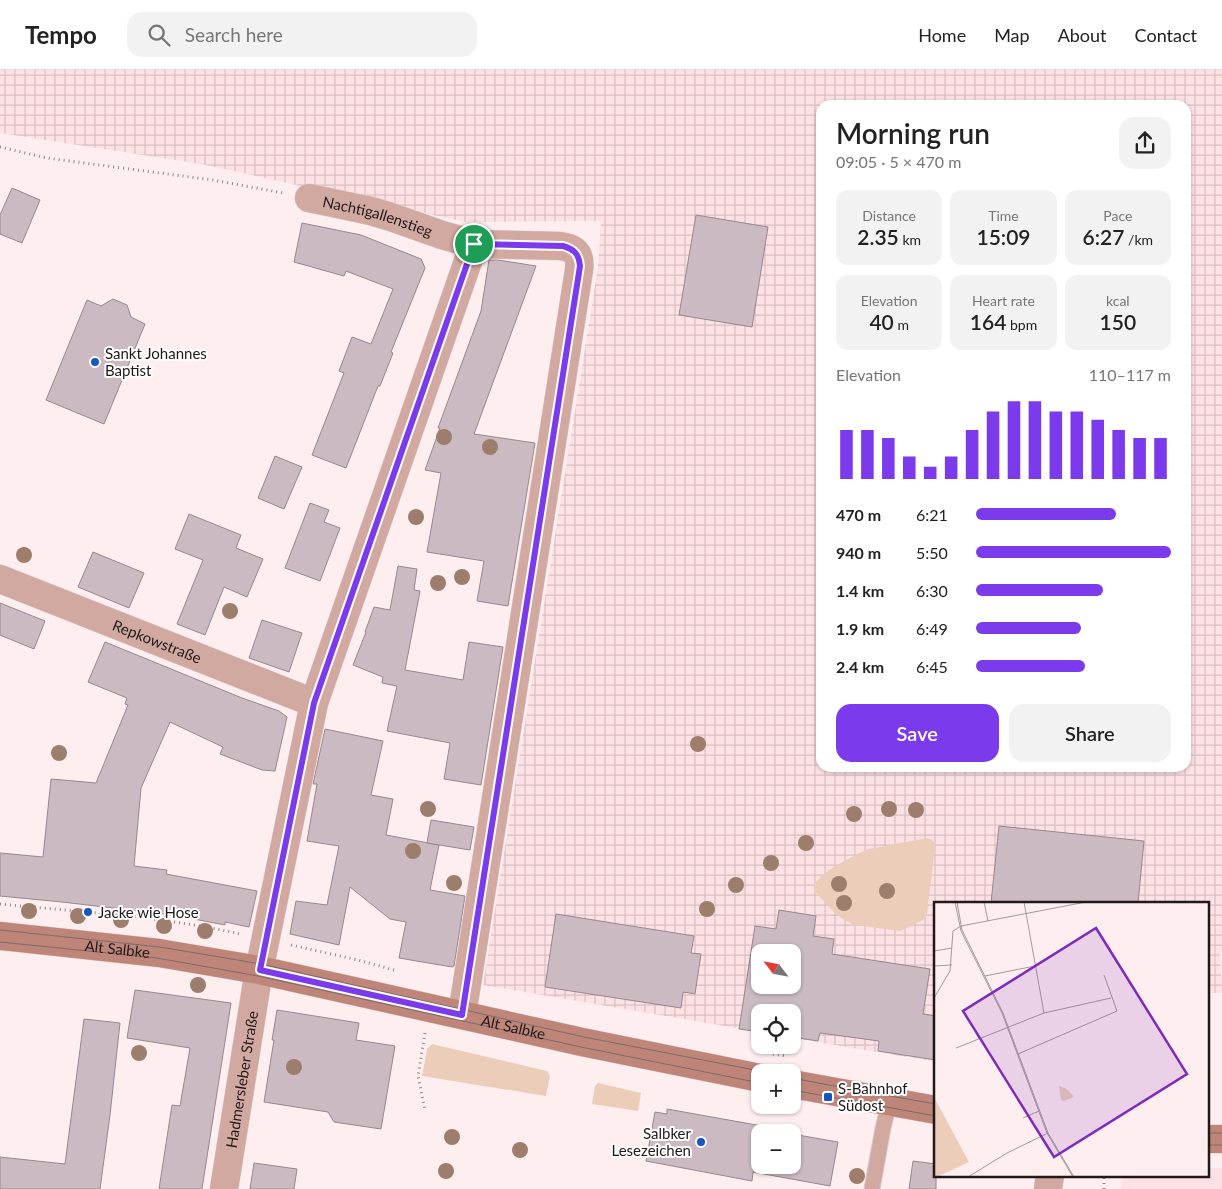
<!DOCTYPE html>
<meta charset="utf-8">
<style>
:root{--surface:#fff;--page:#f2f2f2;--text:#222;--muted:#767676;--line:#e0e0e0;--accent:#7c3aed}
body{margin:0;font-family:Lato,sans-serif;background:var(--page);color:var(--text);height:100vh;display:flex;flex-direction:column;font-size:19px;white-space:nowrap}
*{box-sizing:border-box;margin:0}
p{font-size:16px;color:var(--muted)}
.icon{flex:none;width:28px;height:28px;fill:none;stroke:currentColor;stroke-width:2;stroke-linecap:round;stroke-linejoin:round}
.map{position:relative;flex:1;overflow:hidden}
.drawer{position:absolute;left:816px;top:30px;width:375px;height:672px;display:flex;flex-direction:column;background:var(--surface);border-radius:15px;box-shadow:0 1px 4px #0004}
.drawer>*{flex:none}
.needle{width:32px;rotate:302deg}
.fabs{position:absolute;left:751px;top:874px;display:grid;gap:10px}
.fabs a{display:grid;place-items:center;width:50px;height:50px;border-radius:10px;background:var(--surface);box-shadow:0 1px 4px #0004;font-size:25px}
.pin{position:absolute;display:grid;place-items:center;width:42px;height:42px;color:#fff;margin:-21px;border:2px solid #fff;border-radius:50%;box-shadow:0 1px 5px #0007}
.round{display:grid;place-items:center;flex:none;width:52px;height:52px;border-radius:15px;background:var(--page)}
.headline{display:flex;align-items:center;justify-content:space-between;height:85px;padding:0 20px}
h1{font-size:28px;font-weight:600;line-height:38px}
.stats{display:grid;grid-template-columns:repeat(3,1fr);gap:8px;height:85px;padding:5px 20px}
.stats div{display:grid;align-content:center;border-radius:12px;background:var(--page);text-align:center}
.stats b{font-size:21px;font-weight:600}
.stats small{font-size:14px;font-weight:400}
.stats p{font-size:14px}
.chart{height:140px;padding:10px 20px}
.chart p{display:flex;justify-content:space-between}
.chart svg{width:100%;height:90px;margin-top:5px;stroke:var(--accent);stroke-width:6}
.button{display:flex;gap:10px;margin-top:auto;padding:10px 20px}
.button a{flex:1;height:58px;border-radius:15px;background:var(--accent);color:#fff;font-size:20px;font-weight:600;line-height:58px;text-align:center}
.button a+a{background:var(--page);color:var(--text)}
ul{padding:0 20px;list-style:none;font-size:16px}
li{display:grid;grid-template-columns:80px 60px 1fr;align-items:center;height:38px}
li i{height:12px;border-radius:6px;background:var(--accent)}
header{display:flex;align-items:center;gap:30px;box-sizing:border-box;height:70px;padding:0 25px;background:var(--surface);border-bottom:1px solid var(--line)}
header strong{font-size:24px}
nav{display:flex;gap:28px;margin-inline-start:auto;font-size:18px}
.search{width:350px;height:45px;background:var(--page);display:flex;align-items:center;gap:12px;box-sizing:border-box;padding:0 18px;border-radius:15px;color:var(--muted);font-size:19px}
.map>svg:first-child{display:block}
.built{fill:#fee1e4}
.industrial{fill:url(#industrial-grid);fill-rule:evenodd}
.green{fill:#eccdb9}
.building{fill:#cbbac2;stroke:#97878e;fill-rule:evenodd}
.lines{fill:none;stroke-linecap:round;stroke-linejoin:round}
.service-casing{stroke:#dbccce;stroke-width:17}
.minor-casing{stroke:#dbccce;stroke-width:29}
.secondary-casing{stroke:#dbccce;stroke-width:29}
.path{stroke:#938789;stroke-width:3;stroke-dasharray:1 4;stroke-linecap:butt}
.service{stroke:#d2a9a1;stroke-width:15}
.minor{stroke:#d2a9a1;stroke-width:28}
.secondary{stroke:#bf8579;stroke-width:28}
.tram{stroke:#786d6f;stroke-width:1}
.tree{fill:#9d7e6c}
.route-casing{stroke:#fff;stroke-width:10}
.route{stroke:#7c3aed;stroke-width:6}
.poi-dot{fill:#1656c1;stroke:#fff;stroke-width:2}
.labels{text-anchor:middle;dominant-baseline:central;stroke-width:4;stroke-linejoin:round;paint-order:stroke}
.street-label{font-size:15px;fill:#20191a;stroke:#fff}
.poi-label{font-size:15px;fill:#20191a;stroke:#fff;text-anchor:start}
.inset-road{fill:none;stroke:#a6999a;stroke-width:1}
.view{fill:#7b2cbf;fill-opacity:0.15;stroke:#7b2cbf;stroke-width:2.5}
.inset-edge{fill:none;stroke:#20191a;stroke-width:2.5}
</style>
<header>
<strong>Tempo</strong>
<div class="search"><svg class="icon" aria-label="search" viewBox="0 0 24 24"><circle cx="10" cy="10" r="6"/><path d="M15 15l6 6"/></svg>Search here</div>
<nav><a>Home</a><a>Map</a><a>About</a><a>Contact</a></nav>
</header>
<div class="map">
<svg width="1222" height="1119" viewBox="0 0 1222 1119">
<defs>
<pattern id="industrial-grid" width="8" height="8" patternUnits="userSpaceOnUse" patternTransform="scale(1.25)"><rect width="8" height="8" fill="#fee1e4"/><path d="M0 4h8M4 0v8" fill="none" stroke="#d9c0c3"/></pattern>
</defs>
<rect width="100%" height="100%" fill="#ffeef0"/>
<polygon class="built" points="1208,1098 1222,1098 1222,1119 1121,1119 1122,1105 1208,1105"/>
<path class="industrial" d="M0 0H1222V882L1220 883 1222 923H1208V833H936V992L793 968 792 942H760V962L483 915 598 197 601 151 465 152 201 94 0 63ZM821 35H1186V698H821ZM760 882H792V915H760Z"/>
<g class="green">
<polygon points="927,768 931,769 934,773 935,777 927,844 923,850 900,861 854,855 844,850 836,844 817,824 815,821 814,815 821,806 835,796 859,783 869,779"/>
<polygon points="432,974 547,1001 550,1006 546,1026 422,1006 427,979"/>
<polygon points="598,1013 641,1023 638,1041 592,1034 595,1016"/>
</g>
<g class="building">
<polygon points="12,118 40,130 22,173 0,164 0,145"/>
<polygon points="696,145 768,157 752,257 679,245"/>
<polygon points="302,153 361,165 421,189 425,198 391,282 393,283 380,316 378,316 346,398 312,385 344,303 339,301 352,267 371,274 393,219 346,201 344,206 294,192"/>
<polygon points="489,190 498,190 536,196 474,364 535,373 508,536 477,531 484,491 427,482 441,403 425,400 440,358 438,358 481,241"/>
<polygon points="113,229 127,235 131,247 145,254 104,354 46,330 87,230 101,236"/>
<polygon points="275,386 302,397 284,439 258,428"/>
<polygon points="310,433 329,440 324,452 340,458 320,511 285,498"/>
<polygon points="189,444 241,465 236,478 263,489 247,527 224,517 205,565 177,554 203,490 175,479"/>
<polygon points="93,482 144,503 129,538 78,517"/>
<polygon points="398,496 417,499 414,520 420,521 405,600 463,610 469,572 503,577 481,715 444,709 450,673 387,661 397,616 382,613 383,607 353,595 366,562 365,562 374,537 390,540"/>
<polygon points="0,533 45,551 34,579 0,565"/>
<polygon points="262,550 302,563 289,602 249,588"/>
<polygon points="105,572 242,628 279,641 287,647 275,701 262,700 220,684 223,677 170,652 141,718 134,796 167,800 166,804 257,821 249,857 225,852 225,855 173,845 62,832 0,826 0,783 43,787 51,709 96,713 128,635 125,634 127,628 88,612"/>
<polygon points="325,659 383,671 371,725 393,729 386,765 439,775 430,820 465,826 454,896 452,897 399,888 406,852 390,849 350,817 339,875 290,864 296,831 327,835 339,776 307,771 317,714 313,714"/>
<polygon points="431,750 474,757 470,780 427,773"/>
<polygon points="999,756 1144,771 1138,833 991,833"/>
<path d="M779 840 816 846 813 866 834 869 832 884 930 899 923 944 936 946V990L878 981 879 971 820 963 818 971 792 967V942H760V962L739 959 755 856 776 859ZM760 882H792V915H760Z"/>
<polygon points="556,844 694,866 691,883 701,884 695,924 683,922 681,938 545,917"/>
<polygon points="135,920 231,933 202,1119 159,1119 172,1035 180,1036 190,978 127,968"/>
<polygon points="277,940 359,953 356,970 395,976 381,1059 334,1052 328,1042 264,1032 274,970 272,970"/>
<polygon points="84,949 120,953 110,1045 100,1119 0,1119 0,1087 65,1094"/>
<polygon points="667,1039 762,1056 761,1059 783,1062 760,1062 760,1095 792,1095 792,1064 838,1072 830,1116 753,1102 752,1111 646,1091 655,1042 667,1044"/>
<polygon points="913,1091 936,1094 936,1119 909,1119"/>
<polygon points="254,1093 297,1099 294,1119 250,1119"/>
</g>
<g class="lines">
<defs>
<polyline id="service" points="872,1119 883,1058 888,1038 887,1031"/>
<g id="minor">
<path id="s1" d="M309 128 371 141 391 147 442 165 474 174 560 176C575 178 581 184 579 200L462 945"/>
<path id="s2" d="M0 509 314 633"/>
<path id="s3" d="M224 1119 258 906 314 633 474 174"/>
<polyline points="1048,1119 1050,1105"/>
</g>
<g id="secondary">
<path id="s4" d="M0 866 159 883 259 900 582 972 760 1008"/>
<polyline points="792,1014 936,1040"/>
<polyline points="1208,1069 1222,1069"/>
</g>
</defs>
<use href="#service" class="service-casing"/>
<use href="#minor" class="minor-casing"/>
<use href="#secondary" class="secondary-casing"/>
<g class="path">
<polyline points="0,77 47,88 213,110 283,123"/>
<path d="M0 834C80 842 161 846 240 864"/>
<polyline points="291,875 358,890 394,900"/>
<polyline points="425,963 418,1006 425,1040"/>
<polyline points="773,984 787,986"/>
<polyline points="1104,1119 1104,1105"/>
</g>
<use href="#service" class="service"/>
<use href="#minor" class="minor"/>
<use href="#secondary" class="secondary"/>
<g class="tram">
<polyline points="0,860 160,877 261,894 584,967 765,1002"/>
<polyline points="0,872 157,888 258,906 581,977 760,1013"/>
<polyline points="792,1008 850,1019 936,1034"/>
<polyline points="792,1020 936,1046"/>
<polyline points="1208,1063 1222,1063"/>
<polyline points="1208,1075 1222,1075"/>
</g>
</g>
<g class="tree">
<circle cx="444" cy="367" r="8"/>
<circle cx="490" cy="377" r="8"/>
<circle cx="416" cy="447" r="8"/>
<circle cx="24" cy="485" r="8"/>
<circle cx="462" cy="507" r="8"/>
<circle cx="438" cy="513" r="8"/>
<circle cx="230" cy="541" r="8"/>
<circle cx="698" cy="674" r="8"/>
<circle cx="59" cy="683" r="8"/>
<circle cx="428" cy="739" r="8"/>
<circle cx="889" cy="739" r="8"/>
<circle cx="916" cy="740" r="8"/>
<circle cx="854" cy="744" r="8"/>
<circle cx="806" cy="773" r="8"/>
<circle cx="413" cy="781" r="8"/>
<circle cx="771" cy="793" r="8"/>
<circle cx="454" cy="813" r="8"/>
<circle cx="839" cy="814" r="8"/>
<circle cx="736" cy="815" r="8"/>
<circle cx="887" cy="821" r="8"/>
<circle cx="844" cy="833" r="8"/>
<circle cx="707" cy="839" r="8"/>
<circle cx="29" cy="841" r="8"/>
<circle cx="78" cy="846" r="8"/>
<circle cx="121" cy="850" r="8"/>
<circle cx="164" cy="856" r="8"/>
<circle cx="205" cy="861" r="8"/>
<circle cx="198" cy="915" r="8"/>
<circle cx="139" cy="983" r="8"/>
<circle cx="294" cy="997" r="8"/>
<circle cx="452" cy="1067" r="8"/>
<circle cx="520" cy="1080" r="8"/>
<circle cx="446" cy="1101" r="8"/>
<circle cx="857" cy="1106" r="8"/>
</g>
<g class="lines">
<defs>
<path id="route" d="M474 174 563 176C574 179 579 184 580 196L462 945 260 900 314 633Z"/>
</defs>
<use href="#route" class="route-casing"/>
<use href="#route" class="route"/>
</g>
<g class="poi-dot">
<circle cx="95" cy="292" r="5"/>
<circle cx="88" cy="842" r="5"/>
<rect x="823" y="1022" width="10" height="10" rx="2.5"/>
<circle cx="701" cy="1072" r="5"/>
</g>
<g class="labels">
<g class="street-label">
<text stroke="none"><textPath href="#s1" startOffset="71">Nachtigallenstieg</textPath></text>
<text stroke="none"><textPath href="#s2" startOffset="169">Repkowstraße</textPath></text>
<text stroke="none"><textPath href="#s4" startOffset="118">Alt Salbke</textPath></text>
<text stroke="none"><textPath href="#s4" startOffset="522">Alt Salbke</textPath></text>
<text stroke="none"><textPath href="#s3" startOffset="111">Hadmersleber Straße</textPath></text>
</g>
<g class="poi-label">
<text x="105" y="283">Sankt Johannes<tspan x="105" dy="17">Baptist</tspan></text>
<text x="98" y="842">Jacke wie Hose</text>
<text x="838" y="1018">S-Bahnhof<tspan x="838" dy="17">Südost</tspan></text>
<text x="691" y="1063" text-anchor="end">Salbker<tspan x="691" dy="17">Lesezeichen</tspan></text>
</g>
</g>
<g transform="translate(934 832)">
<rect width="275" height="275" fill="#ffeef0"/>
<path d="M125 184 133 187 140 195 130 199 127 198Z" fill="#eccdb9"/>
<path d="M0 195 35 260 3 275H0Z" fill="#eccdb9"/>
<path class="inset-road" d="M21 0 27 29 68 111 113 231 139 275M23 0 28 28 69 111 114 231 140 275M50 0 54 19M90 0 110 111M0 49 18 46M0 64 18 63M51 74 101 64M0 96 16 69 19 29 27 24 152 0M22 146 110 111 177 96M84 152 183 109 170 73M89 216 105 209M34 275 73 251 114 231"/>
<path class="view" d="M162 26 253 172 120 255 29 109Z"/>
<rect width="275" height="275" class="inset-edge"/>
</g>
</svg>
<div class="fabs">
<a><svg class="needle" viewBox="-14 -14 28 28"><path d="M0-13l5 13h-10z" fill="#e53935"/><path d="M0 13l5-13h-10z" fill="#767676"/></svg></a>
<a><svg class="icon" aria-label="locate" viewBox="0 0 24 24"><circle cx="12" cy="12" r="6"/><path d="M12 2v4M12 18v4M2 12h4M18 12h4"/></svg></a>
<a>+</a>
<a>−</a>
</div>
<div class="pin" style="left:474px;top:174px;background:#1e9e55"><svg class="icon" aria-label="arrive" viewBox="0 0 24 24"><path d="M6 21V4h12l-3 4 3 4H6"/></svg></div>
<section class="drawer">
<div class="headline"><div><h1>Morning run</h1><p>09:05 · 5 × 470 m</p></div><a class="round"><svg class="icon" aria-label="share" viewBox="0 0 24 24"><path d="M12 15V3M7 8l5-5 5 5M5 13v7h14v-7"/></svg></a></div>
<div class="stats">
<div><p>Distance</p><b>2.35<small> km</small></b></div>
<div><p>Time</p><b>15:09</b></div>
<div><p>Pace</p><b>6:27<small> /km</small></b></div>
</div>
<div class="stats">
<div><p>Elevation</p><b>40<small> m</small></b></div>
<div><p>Heart rate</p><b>164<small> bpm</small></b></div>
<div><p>kcal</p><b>150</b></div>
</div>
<div class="chart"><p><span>Elevation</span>110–117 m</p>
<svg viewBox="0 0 160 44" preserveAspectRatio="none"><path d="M5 44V20M15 44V20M25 44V24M35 44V33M45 44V38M55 44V33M65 44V20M75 44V11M85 44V6M95 44V6M105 44V11M115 44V11M125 44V15M135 44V20M145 44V24M155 44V24"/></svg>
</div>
<ul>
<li><b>470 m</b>6:21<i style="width:72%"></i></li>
<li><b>940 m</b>5:50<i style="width:100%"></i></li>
<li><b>1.4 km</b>6:30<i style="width:65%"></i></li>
<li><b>1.9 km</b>6:49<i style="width:54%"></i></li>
<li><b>2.4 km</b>6:45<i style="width:56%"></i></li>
</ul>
<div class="button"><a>Save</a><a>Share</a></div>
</section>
</div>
